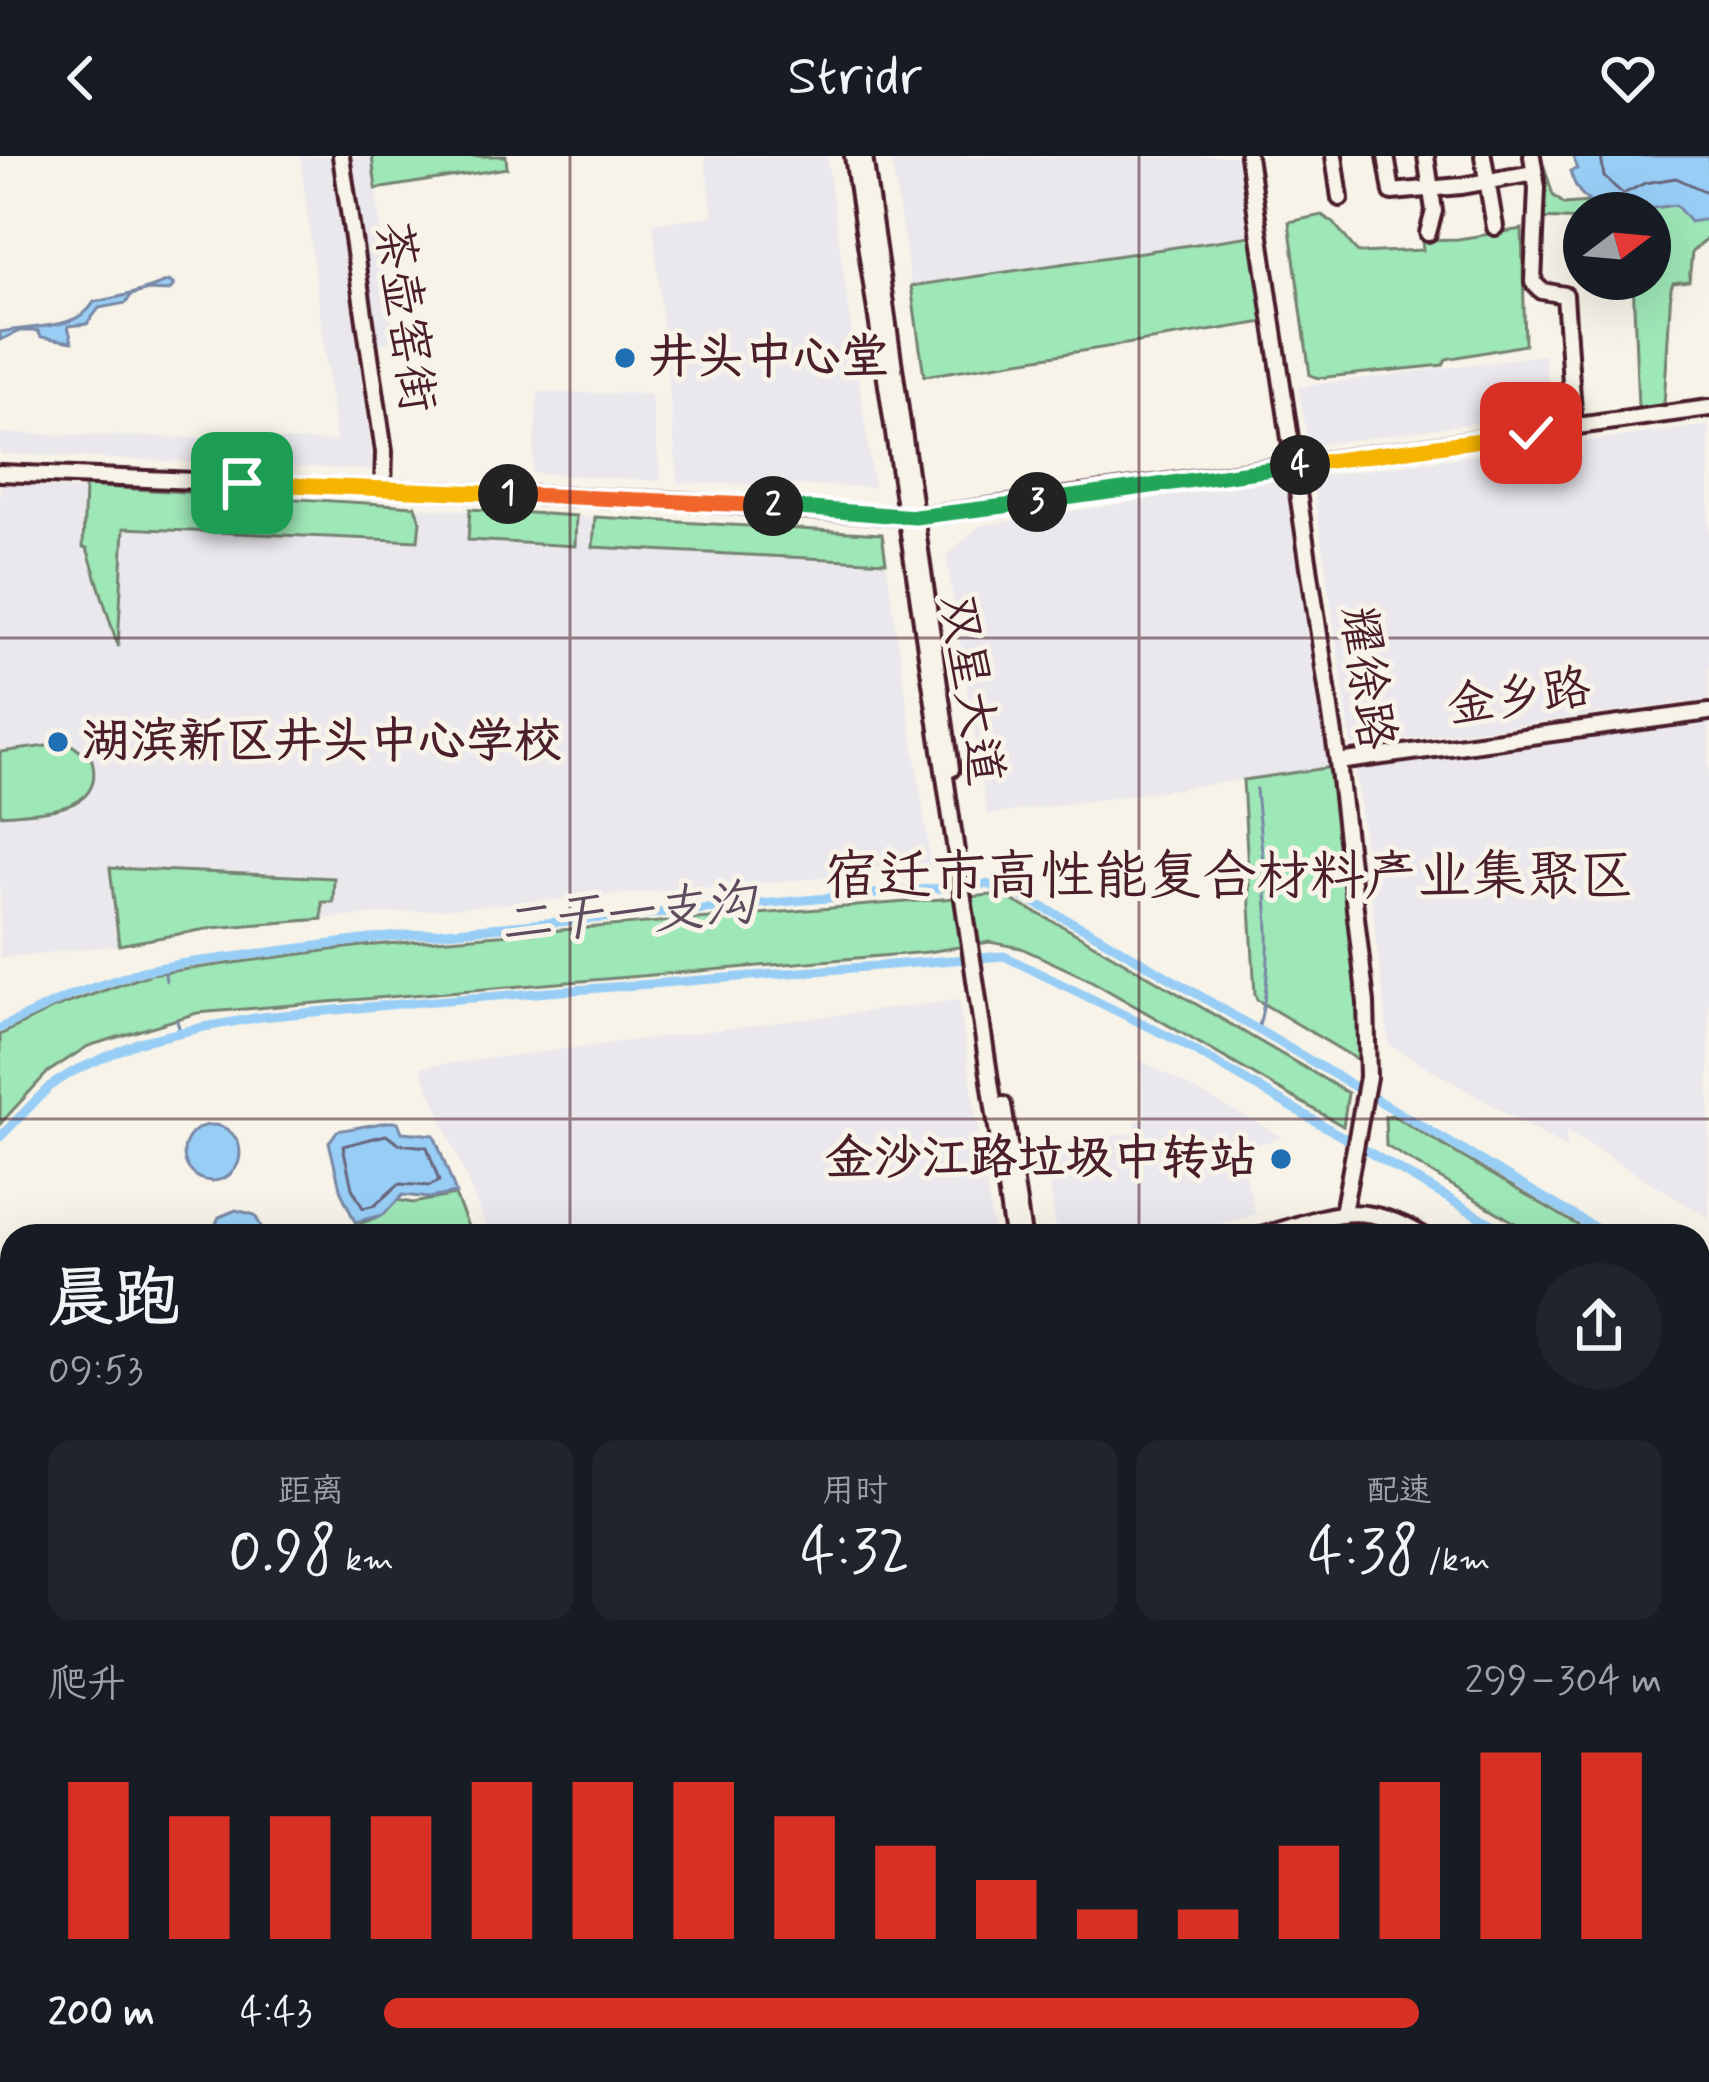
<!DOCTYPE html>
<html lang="zh">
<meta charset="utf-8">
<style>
:root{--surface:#171b24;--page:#20242c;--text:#f1f3f6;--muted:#9ea1a6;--accent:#d93025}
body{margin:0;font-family:Mynerve,"LXGW WenKai TC",sans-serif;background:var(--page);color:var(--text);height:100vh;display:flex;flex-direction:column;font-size:45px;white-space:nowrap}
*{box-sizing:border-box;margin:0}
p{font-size:39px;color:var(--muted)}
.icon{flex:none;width:66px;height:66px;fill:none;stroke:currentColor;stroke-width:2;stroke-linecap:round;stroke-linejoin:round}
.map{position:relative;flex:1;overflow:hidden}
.panel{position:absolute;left:0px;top:1068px;width:1710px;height:858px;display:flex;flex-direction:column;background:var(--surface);border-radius:36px 36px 0 0;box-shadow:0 12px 48px #0002}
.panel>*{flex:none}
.needle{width:78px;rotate:74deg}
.buttons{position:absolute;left:1563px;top:36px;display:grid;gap:24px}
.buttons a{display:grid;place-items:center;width:108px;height:108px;border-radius:50%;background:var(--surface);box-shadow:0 12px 48px #0002;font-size:60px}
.pin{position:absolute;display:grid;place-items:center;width:102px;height:102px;color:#fff;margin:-51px;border-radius:24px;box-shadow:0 6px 18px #0006}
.km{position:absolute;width:60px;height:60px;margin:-30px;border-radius:50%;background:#222;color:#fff;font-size:33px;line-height:60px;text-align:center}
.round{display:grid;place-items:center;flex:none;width:126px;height:126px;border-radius:63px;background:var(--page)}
.overview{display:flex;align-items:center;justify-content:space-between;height:204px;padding:0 48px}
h1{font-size:66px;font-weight:600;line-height:90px}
.stats{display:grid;grid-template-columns:repeat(3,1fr);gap:18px;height:204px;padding:12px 48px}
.stats div{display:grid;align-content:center;border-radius:24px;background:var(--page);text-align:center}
.stats b{font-size:60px;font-weight:600}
.stats small{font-size:33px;font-weight:400}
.stats p{font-size:33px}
.chart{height:336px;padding:24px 48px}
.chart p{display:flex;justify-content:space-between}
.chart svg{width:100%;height:216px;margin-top:12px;stroke:var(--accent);stroke-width:6}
ul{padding:0 48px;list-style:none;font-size:39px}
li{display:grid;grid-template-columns:192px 144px 1fr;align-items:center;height:90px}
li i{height:30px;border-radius:15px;background:var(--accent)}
header{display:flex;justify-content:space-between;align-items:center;height:156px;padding:0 48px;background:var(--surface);font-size:54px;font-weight:600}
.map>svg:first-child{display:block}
.built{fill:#eae8ed}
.green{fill:#9ee7b7;stroke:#748371;stroke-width:3}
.water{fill:#98cef6;stroke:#7988a5;stroke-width:3}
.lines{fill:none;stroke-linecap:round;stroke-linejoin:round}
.shore{stroke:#69657c;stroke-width:3}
.stream{stroke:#7988a5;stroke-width:3}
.canal{stroke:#98cef6;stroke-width:9}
.minor-casing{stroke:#4a1f2b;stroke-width:22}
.major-casing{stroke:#4a1f2b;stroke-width:26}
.minor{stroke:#f7f3e8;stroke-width:14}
.major{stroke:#f7f3e8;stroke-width:16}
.split-1-casing{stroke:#fff;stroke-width:24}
.split-2-casing{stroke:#fff;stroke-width:24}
.split-3-casing{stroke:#fff;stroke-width:24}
.split-4-casing{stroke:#fff;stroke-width:24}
.split-5-casing{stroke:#fff;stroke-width:24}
.split-1{stroke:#f5b400;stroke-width:15}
.split-2{stroke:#f0652b;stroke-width:15}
.split-3{stroke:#22a559;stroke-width:15}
.split-4{stroke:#22a559;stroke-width:15}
.split-5{stroke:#f5b400;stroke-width:15}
.grid{fill:none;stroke:#4a1f2b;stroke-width:3;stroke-opacity:0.55}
.poi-dot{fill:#1f6fb2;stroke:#f7f3e8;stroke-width:4.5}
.labels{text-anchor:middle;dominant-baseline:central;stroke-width:10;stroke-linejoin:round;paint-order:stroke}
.street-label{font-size:48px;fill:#4a1f2b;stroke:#f7f3e8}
.poi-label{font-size:48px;font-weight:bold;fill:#4a1f2b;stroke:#f7f3e8;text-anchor:start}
.water-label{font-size:51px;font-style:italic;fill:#5e4b5e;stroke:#f7f3e8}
.quarter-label{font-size:54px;fill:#4a1f2b;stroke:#f7f3e8}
</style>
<header><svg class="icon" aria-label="back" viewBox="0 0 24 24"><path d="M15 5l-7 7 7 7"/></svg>Stridr<svg class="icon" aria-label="heart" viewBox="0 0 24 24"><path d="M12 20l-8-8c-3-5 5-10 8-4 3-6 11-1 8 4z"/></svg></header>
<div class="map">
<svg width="1709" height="1926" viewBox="0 0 1709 1926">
<rect width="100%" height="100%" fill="#f7f3e8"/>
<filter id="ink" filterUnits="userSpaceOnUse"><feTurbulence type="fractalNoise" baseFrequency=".00833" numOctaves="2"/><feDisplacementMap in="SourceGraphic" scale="24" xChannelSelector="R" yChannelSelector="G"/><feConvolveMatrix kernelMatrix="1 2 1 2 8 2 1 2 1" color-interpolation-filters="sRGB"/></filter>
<g filter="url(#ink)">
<g class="built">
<polygon points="300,0 331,0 374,314 0,298 0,277 336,285"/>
<polygon points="348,0 372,0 394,186 374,187"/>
<polygon points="704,0 827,0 874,331 678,327 653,67 713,60"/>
<polygon points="891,0 1238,0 1251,80 911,130"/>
<polygon points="1544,199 1552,256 1309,290 1298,231"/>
<polygon points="538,236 651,238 661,325 532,317"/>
<polygon points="1709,269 1709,544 1352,590 1312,321"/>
<polygon points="1284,322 1328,612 987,659 946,400 979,370"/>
<polygon points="0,328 882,378 932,713 212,772 119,789 0,802"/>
<polygon points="1709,562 1709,1062 1566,975 1567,993 1389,889 1355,608"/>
<polygon points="959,844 993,1075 987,1080 490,1080 420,911"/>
<polygon points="1140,904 1283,981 1238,995 1256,1058 1177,1080 1060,1080 1056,1077 1045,991 1136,976 1135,966 1146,963"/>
<polygon points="1698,1291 1709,1298 1709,1926 1343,1926 1338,1914 1698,1914"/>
<polygon points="1033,1914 1254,1914 1258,1926 1045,1926"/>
</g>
<g class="green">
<polygon points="372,0 506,0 507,12 376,33"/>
<polygon points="1535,6 1544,10 1553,39 1564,48 1590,46 1601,54 1629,57 1584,57 1584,64 1539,62"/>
<polygon points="1709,38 1709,80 1692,96 1689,125 1673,127 1671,132 1664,249 1638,252 1633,123 1650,123 1650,57 1631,57"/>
<polygon points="1322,59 1334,67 1358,97 1423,94 1422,84 1458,83 1522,73 1525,189 1446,203 1443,209 1317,222 1310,219 1289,66"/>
<polygon points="1251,80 1265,166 924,220 911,130"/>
<polygon points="85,330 415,350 420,365 418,385 124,372 118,491 87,392 83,391"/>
<polygon points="470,353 576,360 575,390 468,384"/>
<polygon points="595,361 882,378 886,406 593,391"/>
<path d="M69 587 92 604C106 659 37 655 0 659V596Z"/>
<polygon points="1333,611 1356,787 1363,907 1257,844 1255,839 1243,624"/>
<polygon points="110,712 334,722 333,746 322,746 322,763 212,772 119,789"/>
<polygon points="992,739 1009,743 1066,772 1348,937 1343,970 1088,823 1021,792 990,786 928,796 197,857 88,890 48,916 0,968 0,879 54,852 151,818 362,790"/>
<polygon points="1392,959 1596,1080 1537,1080 1386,990 1385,960"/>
<polygon points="455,1039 472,1080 343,1080 342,1075 382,1059 397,1044 413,1047"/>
<polygon points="0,1149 12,1159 12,1199 0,1214"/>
<polygon points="0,1352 12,1362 12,1914 620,1914 632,1926 0,1926"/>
<polygon points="899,1914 1015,1914 1026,1926 977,1926"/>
</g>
<g class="water">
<path d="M1573 0H1709V63L1690 66 1676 49C1633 54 1585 69 1570 15L1577 13Z"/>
<path d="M169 125 174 129 169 135 148 134 131 139 126 147 99 152 87 168 68 170 72 186 41 181 38 175H20L0 184V176C31 169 77 175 94 146 119 142 147 134 169 125Z"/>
<polygon points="387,966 398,966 402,976 434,979 456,1037 429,1042 403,1039 383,1059 355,1066 341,1036 329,986 337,975"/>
<circle cx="212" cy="997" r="28"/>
<polygon points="236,1054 255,1059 266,1080 210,1080 219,1061"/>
<polygon points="0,1401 12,1412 12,1489 0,1479"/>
<polygon points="12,1743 12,1860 0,1868 0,1750"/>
<polygon points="501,1914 585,1914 598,1926 516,1926"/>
</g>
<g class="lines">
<g class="shore">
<polyline points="1601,0 1604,21 1623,38 1645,27 1676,22 1709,37"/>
<polygon points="386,979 399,988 427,991 439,1025 430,1030 399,1028 375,1049 363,1052 352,1032 343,990"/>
</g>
<g class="stream">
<path d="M1256 633C1262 711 1279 797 1258 874"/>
<polyline points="164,811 166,825"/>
<polyline points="177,865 180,875"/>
<polyline points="684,1914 696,1926"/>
<polyline points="1023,1914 1034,1926"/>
</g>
<g class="canal">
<polyline points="0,872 71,839 142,815 186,807 378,782 986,728 1017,738 1093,777 1609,1080"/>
<polyline points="0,981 50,930 74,915 139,886 204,871 261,861 421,846 1004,800 1178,885 1513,1080"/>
<polyline points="1698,1132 1709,1139"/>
<polyline points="1698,1188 1709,1194"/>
</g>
<defs>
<g id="minor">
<polyline points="341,0 384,296 383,333"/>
<polyline points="853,0 1013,1080"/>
<polyline points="864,0 951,613"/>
<polyline points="1248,0 1338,606 1366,847 1368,921 1343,1057"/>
<polyline points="1334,0 1340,42"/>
<polyline points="1386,0 1392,36 1461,30 1534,17"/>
<polyline points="1426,0 1434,55 1428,77"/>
<polyline points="1483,0 1495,71"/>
<polyline points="1532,0 1537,32 1533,126 1542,135 1565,139 1574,271"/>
<polyline points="0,317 678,345 915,361 1709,252"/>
<polyline points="1338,606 1709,556"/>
<polyline points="1003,949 1023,1080"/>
<path d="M1261 1080C1330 1060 1357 1041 1424 1080"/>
<polyline points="1698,1240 1709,1246"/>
<polyline points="1297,1914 1301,1926"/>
</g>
<g id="major">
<polyline points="0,1325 12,1335"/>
<polyline points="0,1479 12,1466"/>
<polyline points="641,1914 653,1926"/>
</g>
</defs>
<use href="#minor" class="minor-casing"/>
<use href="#major" class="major-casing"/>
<use href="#minor" class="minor"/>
<use href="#major" class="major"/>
</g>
</g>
<g class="lines" filter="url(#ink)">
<defs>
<polyline id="split-1" points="242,327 508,338"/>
<polyline id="split-2" points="508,338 773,350"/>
<polyline id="split-3" points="773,350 915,361 1037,346"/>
<polyline id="split-4" points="1037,346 1300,309"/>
<polyline id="split-5" points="1300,309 1531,277"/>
</defs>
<use href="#split-1" class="split-1-casing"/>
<use href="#split-2" class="split-2-casing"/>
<use href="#split-3" class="split-3-casing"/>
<use href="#split-4" class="split-4-casing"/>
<use href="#split-5" class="split-5-casing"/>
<use href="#split-1" class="split-1"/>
<use href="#split-2" class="split-2"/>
<use href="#split-3" class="split-3"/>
<use href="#split-4" class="split-4"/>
<use href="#split-5" class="split-5"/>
</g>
<path class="grid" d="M570 0V1080M1139 0V1080M0 482H1709M0 963H1709M0 1444H12M1698 1444H1709M570 1914V1926M1139 1914V1926"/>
<g class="poi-dot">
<circle cx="625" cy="202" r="12"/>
<circle cx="58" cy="586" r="12"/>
<circle cx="1281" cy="1003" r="12"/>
</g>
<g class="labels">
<g class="street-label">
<text transform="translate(404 161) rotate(82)">茶壶窑街</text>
<text transform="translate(1366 522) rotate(82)">耀徐路</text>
<text transform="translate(970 534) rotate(81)">双星大道</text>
<text transform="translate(1519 542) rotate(-8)">金乡路</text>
</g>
<g class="poi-label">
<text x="649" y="202">井头中心堂</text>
<text x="82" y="586">湖滨新区井头中心学校</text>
<text x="1257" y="1003" text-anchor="end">金沙江路垃圾中转站</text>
</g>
<g class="water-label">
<text transform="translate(628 760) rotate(-5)">二干一支沟</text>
</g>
<g class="quarter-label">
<text x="1229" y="722">宿迁市高性能复合材料产业集聚区</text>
</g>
</g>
</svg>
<div class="buttons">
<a><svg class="needle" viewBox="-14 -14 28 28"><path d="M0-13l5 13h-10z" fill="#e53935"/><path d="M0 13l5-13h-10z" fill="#9ea1a6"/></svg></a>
</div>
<div class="pin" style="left:242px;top:327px;background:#1e9e55"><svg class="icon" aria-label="arrive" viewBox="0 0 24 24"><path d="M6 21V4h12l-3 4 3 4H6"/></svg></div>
<div class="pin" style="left:1531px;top:277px;background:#d93025"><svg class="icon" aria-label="check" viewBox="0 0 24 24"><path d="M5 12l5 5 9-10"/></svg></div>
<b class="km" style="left:508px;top:338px">1</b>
<b class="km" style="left:773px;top:350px">2</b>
<b class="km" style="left:1037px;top:346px">3</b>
<b class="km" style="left:1300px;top:309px">4</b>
<section class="panel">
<div class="overview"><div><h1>晨跑</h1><p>09:53</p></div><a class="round"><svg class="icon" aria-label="share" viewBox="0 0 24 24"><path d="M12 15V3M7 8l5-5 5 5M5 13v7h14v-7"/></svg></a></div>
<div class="stats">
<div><p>距离</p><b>0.98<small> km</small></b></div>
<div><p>用时</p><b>4:32</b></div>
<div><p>配速</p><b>4:38<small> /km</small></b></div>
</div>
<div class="chart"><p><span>爬升</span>299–304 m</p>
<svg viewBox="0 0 160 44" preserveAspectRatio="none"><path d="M5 44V12M15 44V19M25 44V19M35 44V19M45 44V12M55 44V12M65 44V12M75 44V19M85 44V25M95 44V32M105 44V38M115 44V38M125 44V25M135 44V12M145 44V6M155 44V6"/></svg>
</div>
<ul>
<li><b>200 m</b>4:43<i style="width:81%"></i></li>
</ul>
</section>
</div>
